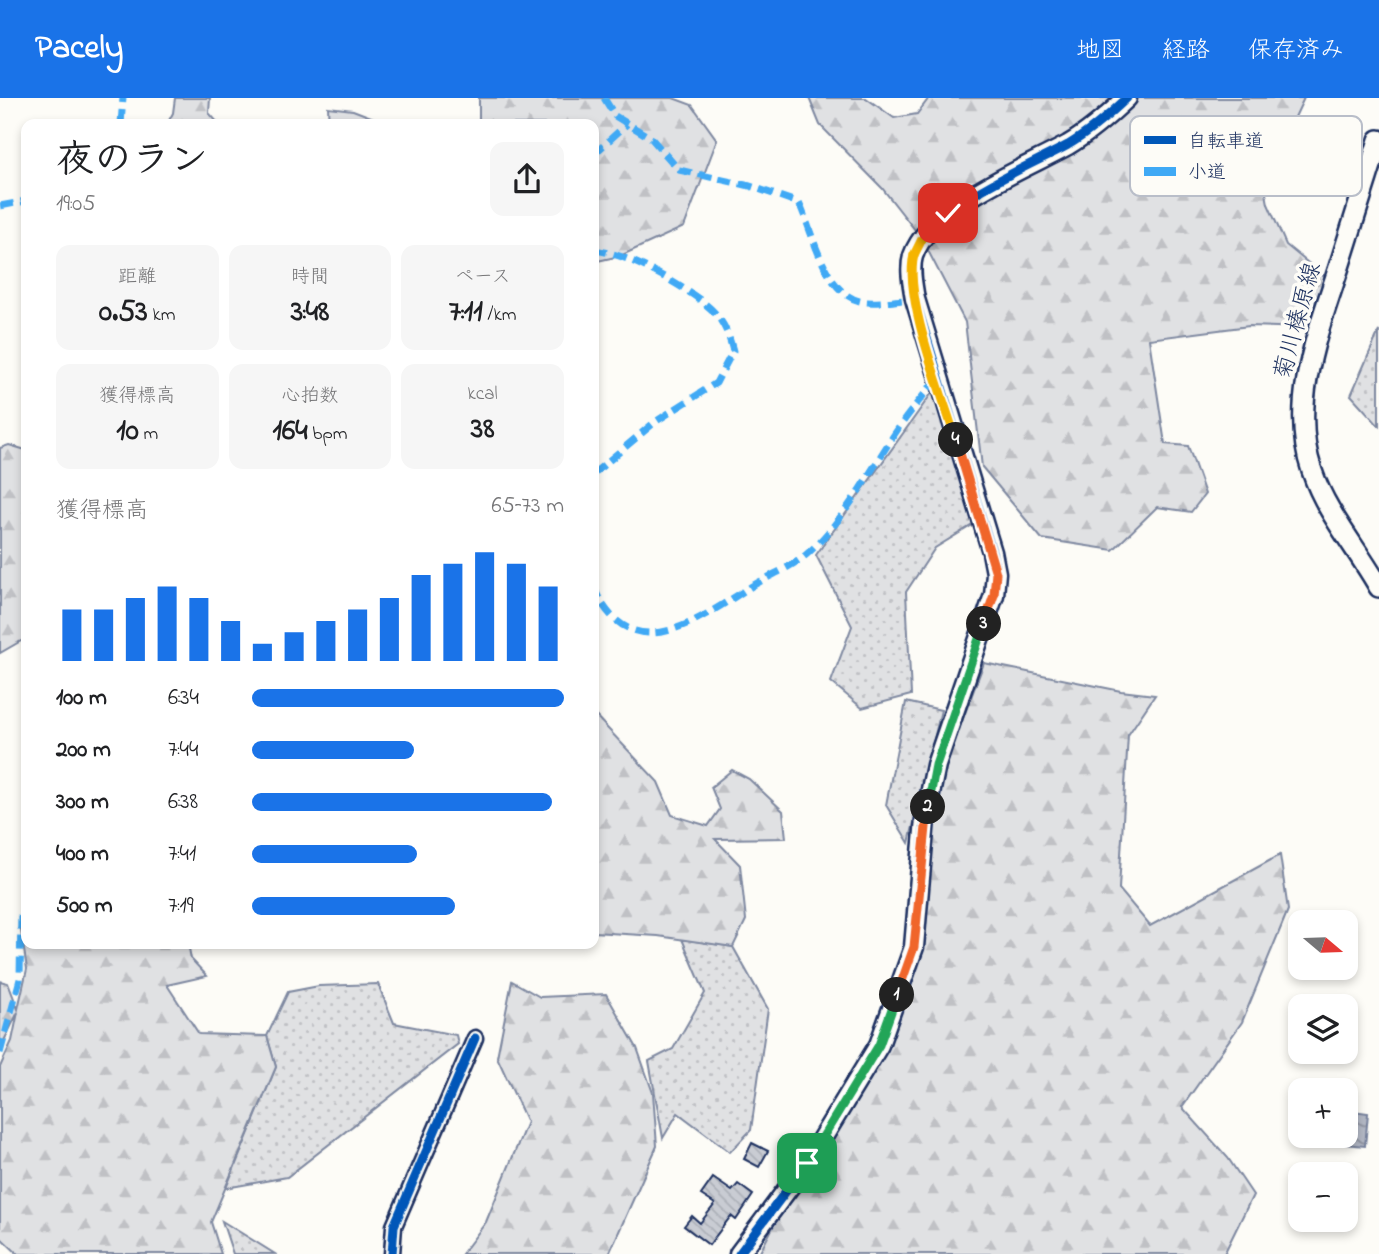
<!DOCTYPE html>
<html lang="ja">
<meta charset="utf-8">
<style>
:root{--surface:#fff;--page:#f6f6f6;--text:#202124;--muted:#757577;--accent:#1a73e8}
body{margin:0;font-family:"Indie Flower","Klee One",sans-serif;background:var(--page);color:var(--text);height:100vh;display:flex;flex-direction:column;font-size:26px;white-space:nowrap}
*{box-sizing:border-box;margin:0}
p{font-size:23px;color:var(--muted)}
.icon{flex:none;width:38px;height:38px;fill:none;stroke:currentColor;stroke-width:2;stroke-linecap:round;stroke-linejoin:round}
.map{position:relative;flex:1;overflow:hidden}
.drawer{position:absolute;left:21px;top:21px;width:578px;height:830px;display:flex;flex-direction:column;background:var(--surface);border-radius:14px;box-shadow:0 4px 10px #0003}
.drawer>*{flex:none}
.needle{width:46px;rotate:109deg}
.controls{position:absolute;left:1288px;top:812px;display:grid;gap:14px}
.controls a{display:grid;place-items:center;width:70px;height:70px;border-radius:14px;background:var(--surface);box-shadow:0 4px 10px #0003;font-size:35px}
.pin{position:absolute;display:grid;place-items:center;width:60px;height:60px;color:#fff;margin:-30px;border-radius:14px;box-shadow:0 4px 10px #0006}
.km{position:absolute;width:35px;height:35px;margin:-18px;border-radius:50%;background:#222;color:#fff;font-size:19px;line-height:35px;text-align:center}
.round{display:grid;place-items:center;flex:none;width:74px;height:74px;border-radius:14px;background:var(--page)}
.overview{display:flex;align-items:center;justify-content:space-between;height:119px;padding:0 35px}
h1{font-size:38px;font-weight:700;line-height:52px}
.figures{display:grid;grid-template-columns:repeat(3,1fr);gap:10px;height:119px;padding:7px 35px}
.figures div{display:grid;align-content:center;border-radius:14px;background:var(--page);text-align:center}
.figures b{font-size:30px;font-weight:700}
.figures small{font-size:19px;font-weight:400}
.figures p{font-size:19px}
.chart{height:196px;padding:14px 35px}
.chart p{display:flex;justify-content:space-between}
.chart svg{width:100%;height:126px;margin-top:7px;stroke:var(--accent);stroke-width:6}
ul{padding:0 35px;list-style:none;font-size:23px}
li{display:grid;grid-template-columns:112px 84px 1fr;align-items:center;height:52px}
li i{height:18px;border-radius:9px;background:var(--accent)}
header{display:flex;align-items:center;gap:42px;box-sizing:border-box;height:98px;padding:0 35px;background:var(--accent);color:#fff}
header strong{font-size:33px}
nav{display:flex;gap:38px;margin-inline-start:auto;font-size:24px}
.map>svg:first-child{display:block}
.grass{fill:url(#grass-dots);stroke:#7e88a0;stroke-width:2}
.forest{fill:url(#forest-firs);stroke:#7e88a0;stroke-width:2}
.water{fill:url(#water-waves);stroke:#76819c;stroke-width:2}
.building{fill:url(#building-back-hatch);stroke:#1b2f5e;stroke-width:2}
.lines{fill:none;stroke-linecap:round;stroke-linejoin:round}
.minor-casing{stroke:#1b2f5e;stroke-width:19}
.tertiary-casing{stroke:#1b2f5e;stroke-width:23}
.secondary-casing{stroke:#1b2f5e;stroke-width:24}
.minor{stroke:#fdfcf7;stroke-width:14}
.tertiary{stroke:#fdfcf7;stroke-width:18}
.secondary{stroke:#fdfcf7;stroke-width:19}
.quiet{stroke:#3fa9f5;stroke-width:7;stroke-dasharray:14 7;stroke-linecap:butt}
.cycleway-casing{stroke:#fdfcf7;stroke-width:13}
.cycleway{stroke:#0057b8;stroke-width:9}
.split-1-casing{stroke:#fff;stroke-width:14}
.split-2-casing{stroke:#fff;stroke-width:14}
.split-3-casing{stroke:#fff;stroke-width:14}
.split-4-casing{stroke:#fff;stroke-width:14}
.split-5-casing{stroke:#fff;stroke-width:14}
.split-6-casing{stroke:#fff;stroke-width:14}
.split-1{stroke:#22a559;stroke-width:9}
.split-2{stroke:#f0652b;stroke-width:9}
.split-3{stroke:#22a559;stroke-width:9}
.split-4{stroke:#f0652b;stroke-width:9}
.split-5{stroke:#f5b400;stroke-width:9}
.split-6{stroke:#f5b400;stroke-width:9}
.labels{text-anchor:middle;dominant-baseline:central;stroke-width:7;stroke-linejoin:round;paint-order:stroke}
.street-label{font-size:24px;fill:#1b2f5e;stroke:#fdfcf7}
.key{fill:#fdfcf7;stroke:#b9bec9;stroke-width:2}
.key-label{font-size:19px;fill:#1b2f5e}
</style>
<header>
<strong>Pacely</strong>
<nav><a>地図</a><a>経路</a><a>保存済み</a></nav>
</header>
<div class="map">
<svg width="1379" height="1156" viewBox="0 0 1379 1156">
<defs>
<pattern id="grass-dots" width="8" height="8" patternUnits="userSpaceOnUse" patternTransform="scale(1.75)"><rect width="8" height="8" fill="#e0e1e3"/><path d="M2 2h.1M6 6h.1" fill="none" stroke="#c0c1c5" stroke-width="1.8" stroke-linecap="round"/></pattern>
<pattern id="forest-firs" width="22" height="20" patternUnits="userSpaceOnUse" patternTransform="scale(1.75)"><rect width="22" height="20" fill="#e0e1e3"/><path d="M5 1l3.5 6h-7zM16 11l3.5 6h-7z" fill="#c0c1c5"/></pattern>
<pattern id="water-waves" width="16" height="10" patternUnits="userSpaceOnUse" patternTransform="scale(1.75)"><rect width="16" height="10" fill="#b3b8c5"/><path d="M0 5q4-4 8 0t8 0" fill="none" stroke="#9196a3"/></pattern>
<pattern id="building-back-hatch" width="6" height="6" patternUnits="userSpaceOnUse" patternTransform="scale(1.75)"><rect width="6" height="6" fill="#c9ccd3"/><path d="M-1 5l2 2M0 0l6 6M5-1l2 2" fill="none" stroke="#acb0b8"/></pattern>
</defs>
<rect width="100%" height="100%" fill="#fdfcf7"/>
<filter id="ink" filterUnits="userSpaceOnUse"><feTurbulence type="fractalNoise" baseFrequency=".0143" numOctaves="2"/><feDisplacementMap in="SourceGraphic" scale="14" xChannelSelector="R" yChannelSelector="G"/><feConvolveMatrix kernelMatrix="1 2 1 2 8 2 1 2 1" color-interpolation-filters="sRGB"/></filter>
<g filter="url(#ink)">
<g class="grass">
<polygon points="1379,233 1379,328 1351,297"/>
<polygon points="934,292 974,426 935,450 906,494 911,597 862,610 831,584 852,528 816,457"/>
<polygon points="906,604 941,612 909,745 886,707"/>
<polygon points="682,841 733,849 768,911 751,1032 730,1054 678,1015 663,1040 649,963 673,951 705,895"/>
<polygon points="378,886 394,925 456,937 458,946 287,1079 226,1090 276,969 267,938 288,894 319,888"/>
<polygon points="222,1123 275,1156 233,1156"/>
</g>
<g class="forest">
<polygon points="175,0 210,0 209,15 219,26 167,26 173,15"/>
<polygon points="479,0 673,0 692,7 717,42 684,129 620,158 593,164 593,26 479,26"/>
<polygon points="809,0 866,0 894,20 917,16 929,0 1304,0 1288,34 1262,74 1268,106 1286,147 1328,181 1305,230 1249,228 1149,241 1165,346 1188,348 1205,396 1191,414 1157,409 1113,452 1042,441 982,369 965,224 922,141 882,90 820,27"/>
<polygon points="328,9 353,12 389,26 329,26"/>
<polygon points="9,347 26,352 26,544 21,543 0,555 0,350"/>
<polygon points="984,565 1121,593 1155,597 1128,637 1119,791 1150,828 1280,757 1288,812 1242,924 1182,1009 1228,1060 1253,1097 1224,1156 759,1156 921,844 925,721"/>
<polygon points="593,615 658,684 672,717 708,728 720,711 711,689 732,672 749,681 783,713 786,740 715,741 740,767 746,822 733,849 658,838 593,834"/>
<polygon points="26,811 26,845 188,845 191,861 207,878 167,887 199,936 267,938 276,969 211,1124 221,1156 18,1156 0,1139 0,969 12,943 18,914 0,951 0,883 8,885 18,911 27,871 20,826"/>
<polygon points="512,883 540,899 606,896 637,950 653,995 657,1048 609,1156 462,1156 486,1124 527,1024 497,959"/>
</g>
<polygon class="water" points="1346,1012 1368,1015 1365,1048 1333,1045 1334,1038 1346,1038"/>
<g class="building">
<polygon points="752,1045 768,1053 759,1069 744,1061"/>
<polygon points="713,1080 732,1093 738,1086 753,1097 736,1122 731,1118 709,1147 684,1128 692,1118 700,1125 715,1106 701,1097"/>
</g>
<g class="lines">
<defs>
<polyline id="minor" points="392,1156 394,1128 475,940"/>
<path id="tertiary" d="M739 1156 807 1065 879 947 914 849 925 721 936 667 994 497 996 475 992 454 915 201C913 188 909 172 913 158 930 108 1024 71 1068 47 1090 34 1108 18 1127 0"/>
<path id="secondary" d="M1379 42C1366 84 1352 127 1339 169 1318 234 1289 305 1312 373 1326 415 1357 450 1379 489"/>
</defs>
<use href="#minor" class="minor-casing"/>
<use href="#tertiary" class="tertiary-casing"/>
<use href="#secondary" class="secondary-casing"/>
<use href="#minor" class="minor"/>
<use href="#tertiary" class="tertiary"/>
<use href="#secondary" class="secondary"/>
<g class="quiet">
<path d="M604 0 615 18 651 40 679 72 750 88 799 105C814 136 825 201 866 204 882 205 899 202 915 201"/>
<polyline points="121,26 123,0"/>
<polyline points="593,57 627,26"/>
<polyline points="0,108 26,103"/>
<path d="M593 153C619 150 696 194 714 214 725 226 729 238 733 253L716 285 655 324 593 376"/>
<path d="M593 488C630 574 698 522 752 488 769 478 792 469 807 456 842 425 867 379 892 340 905 319 922 300 937 280"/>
<polyline points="0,955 20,881 21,815 26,799"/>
</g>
<defs>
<g id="cycleway">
<polyline points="392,1156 394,1128 475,940"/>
<path d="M739 1156 807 1065 879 947 914 849 925 721 936 667 994 497 996 475 992 454 915 201C913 188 909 172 913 158 930 108 1024 71 1068 47 1090 34 1108 18 1127 0"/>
</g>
</defs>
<use href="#cycleway" class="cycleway-casing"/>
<use href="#cycleway" class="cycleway"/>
</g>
</g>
<g class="lines" filter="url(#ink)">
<defs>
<polyline id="split-1" points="807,1065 879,947 897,897"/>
<polyline id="split-2" points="897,897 914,849 928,709"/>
<polyline id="split-3" points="928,709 936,667 984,526"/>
<polyline id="split-4" points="956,342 996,475 994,497 984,526"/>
<path id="split-5" d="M914 157C903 199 943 298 956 342"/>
<polyline id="split-6" points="914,157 922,141 948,115"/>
</defs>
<use href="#split-1" class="split-1-casing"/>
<use href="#split-2" class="split-2-casing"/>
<use href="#split-3" class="split-3-casing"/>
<use href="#split-4" class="split-4-casing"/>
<use href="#split-5" class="split-5-casing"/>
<use href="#split-6" class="split-6-casing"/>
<use href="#split-1" class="split-1"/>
<use href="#split-2" class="split-2"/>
<use href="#split-3" class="split-3"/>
<use href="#split-4" class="split-4"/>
<use href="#split-5" class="split-5"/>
<use href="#split-6" class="split-6"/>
</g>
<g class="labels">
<g class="street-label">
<text transform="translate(1299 223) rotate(-75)">菊川榛原線</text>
</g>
</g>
<rect x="1130" y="18" width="232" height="80" rx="10" class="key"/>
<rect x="1144" y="38" width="32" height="8" fill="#0057b8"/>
<rect x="1144" y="69" width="32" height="9" fill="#3fa9f5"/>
<g class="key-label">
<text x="1188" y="49">自転車道</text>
<text x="1188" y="80">小道</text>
</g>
</svg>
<div class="controls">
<a><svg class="needle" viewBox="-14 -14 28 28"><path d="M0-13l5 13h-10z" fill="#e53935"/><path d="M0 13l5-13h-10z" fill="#757577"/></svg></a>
<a><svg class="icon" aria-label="layers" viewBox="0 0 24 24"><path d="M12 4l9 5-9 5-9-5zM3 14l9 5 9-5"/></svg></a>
<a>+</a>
<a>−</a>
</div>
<div class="pin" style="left:807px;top:1065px;background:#1e9e55"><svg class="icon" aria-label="arrive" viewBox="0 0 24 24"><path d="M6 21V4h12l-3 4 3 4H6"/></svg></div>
<div class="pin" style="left:948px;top:115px;background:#d93025"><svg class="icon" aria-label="check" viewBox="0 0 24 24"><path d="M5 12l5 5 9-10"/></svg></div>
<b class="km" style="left:897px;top:897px">1</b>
<b class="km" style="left:928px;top:709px">2</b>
<b class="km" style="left:984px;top:526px">3</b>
<b class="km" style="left:956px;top:342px">4</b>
<section class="drawer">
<div class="overview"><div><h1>夜のラン</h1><p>19:05</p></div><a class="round"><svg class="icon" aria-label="share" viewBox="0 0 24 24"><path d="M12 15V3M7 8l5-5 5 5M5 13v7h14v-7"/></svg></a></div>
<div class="figures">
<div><p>距離</p><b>0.53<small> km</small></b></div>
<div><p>時間</p><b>3:48</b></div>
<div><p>ペース</p><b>7:11<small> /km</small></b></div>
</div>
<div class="figures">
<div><p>獲得標高</p><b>10<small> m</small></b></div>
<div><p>心拍数</p><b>164<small> bpm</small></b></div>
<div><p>kcal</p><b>38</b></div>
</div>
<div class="chart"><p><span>獲得標高</span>65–73 m</p>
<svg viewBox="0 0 160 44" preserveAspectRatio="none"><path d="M5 44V26M15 44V26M25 44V22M35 44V18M45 44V22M55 44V30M65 44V38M75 44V34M85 44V30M95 44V26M105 44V22M115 44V14M125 44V10M135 44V6M145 44V10M155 44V18"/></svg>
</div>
<ul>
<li><b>100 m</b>6:34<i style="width:100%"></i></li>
<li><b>200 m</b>7:44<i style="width:52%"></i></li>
<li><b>300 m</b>6:38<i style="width:96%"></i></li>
<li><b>400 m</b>7:41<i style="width:53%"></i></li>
<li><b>500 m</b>7:19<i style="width:65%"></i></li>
</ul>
</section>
</div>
